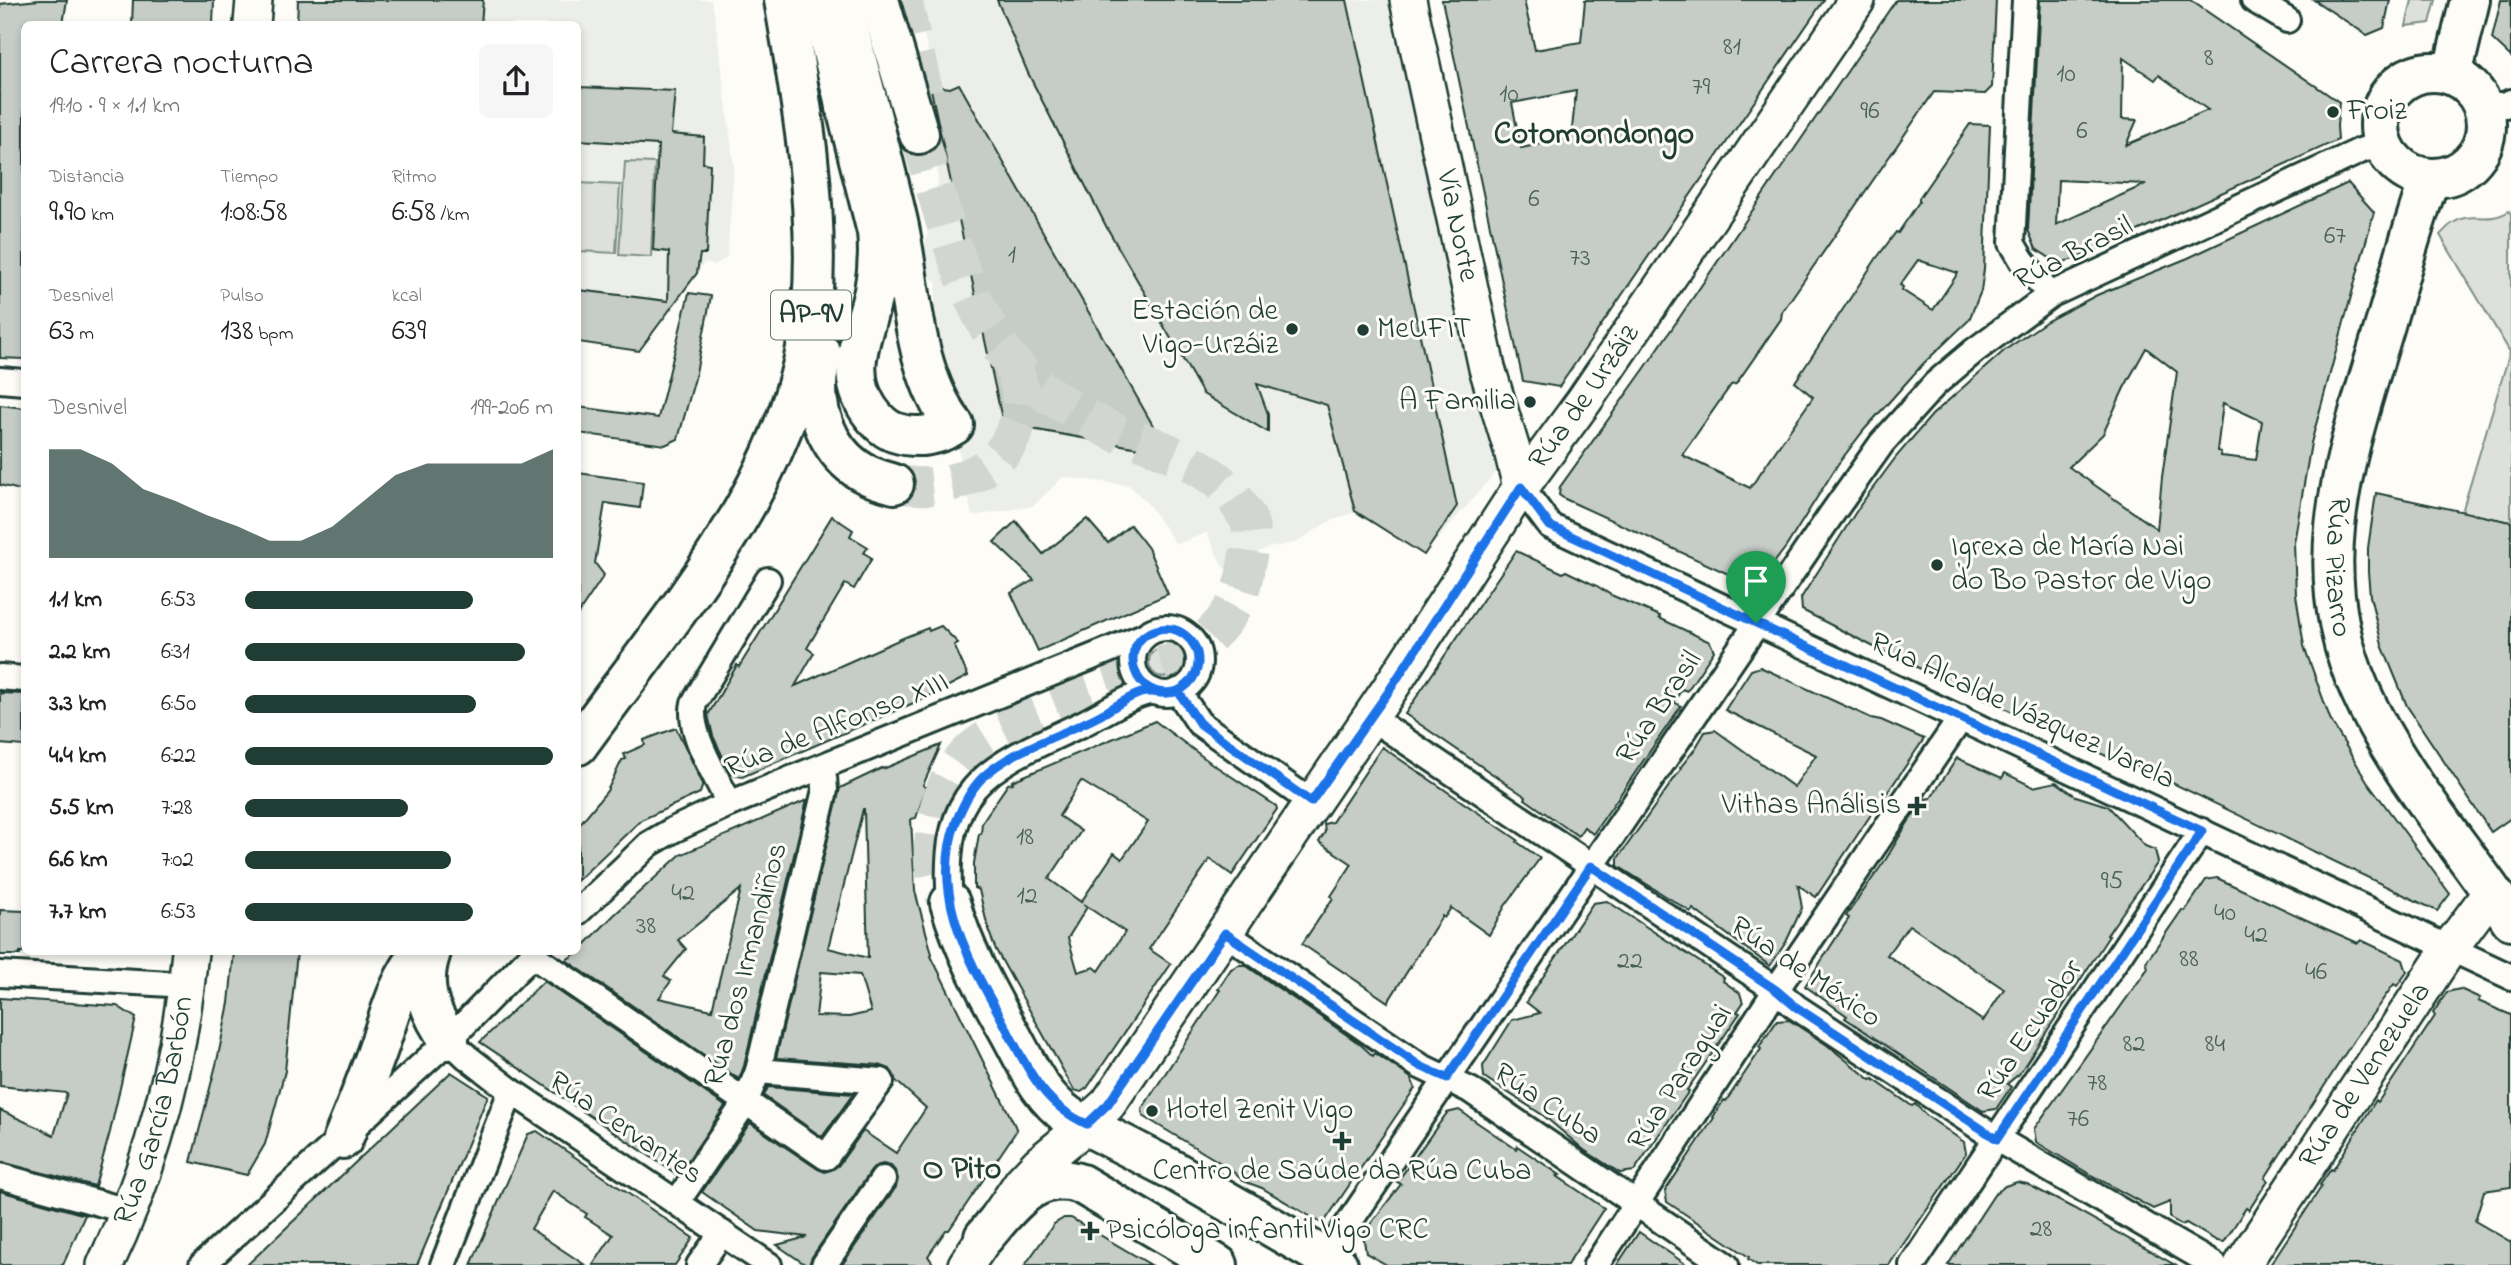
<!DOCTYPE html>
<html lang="es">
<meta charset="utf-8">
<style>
:root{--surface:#fff;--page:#f6f6f6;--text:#202124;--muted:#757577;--accent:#1f3d34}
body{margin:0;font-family:"Indie Flower",sans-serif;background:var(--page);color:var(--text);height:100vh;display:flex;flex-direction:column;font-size:26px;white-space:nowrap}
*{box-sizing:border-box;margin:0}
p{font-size:23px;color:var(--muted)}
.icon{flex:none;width:38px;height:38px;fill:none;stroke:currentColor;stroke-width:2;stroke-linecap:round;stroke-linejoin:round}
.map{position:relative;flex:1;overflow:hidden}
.side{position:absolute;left:21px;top:21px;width:560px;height:934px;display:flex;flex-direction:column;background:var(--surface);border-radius:10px;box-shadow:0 4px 10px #0003}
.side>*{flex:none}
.pin{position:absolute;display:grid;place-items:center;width:60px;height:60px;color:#fff;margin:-72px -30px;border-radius:50% 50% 50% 0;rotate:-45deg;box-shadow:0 0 7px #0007}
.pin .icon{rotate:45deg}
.round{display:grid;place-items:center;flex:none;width:74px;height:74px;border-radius:10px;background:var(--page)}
.headline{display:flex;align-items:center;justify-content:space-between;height:119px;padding:0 28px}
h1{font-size:38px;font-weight:600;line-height:52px}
.stats{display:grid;grid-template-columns:repeat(3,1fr);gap:10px;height:119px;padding:7px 28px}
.stats div{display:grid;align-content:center}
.stats b{font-size:30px;font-weight:600}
.stats small{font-size:19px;font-weight:400}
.stats p{font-size:19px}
.chart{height:196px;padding:14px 28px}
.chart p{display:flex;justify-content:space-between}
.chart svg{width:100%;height:126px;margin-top:7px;fill:var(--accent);opacity:.7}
ul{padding:0 28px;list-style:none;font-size:23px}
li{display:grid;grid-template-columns:112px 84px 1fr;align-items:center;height:52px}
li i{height:18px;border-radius:9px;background:var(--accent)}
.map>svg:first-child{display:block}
.built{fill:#eceee9}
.green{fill:#dde0db;stroke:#7e8e88;stroke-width:2}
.building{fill:#c6cdc7;stroke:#1f3d34;stroke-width:2;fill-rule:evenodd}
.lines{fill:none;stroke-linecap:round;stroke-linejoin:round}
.highway-tunnel{stroke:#d1d6d0;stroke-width:38;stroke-dasharray:38 19;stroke-linecap:butt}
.street-casing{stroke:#1f3d34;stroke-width:30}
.secondary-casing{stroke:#1f3d34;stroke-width:40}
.primary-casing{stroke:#1f3d34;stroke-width:44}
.highway-casing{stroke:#1f3d34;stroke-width:44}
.street{stroke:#fdfcf7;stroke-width:24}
.secondary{stroke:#fdfcf7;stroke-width:35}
.primary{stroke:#fdfcf7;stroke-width:38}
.highway{stroke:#fdfcf7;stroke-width:38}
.route-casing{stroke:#fff;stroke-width:14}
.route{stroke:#1a73e8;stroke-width:9}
.poi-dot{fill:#1f3d34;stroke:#fdfcf7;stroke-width:2.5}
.labels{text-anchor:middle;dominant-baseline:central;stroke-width:6;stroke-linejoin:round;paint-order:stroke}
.number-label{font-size:26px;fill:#496159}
.shield{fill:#fdfcf7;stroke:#62766e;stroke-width:2}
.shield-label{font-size:28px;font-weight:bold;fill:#1f3d34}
.poi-label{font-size:30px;fill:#1f3d34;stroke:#fdfcf7;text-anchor:start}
.street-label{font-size:30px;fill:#1f3d34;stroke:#fdfcf7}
.neighbourhood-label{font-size:32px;font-weight:bold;fill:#1f3d34;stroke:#fdfcf7}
</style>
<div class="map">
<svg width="2511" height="1265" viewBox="0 0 2511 1265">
<rect width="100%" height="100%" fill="#fdfcf7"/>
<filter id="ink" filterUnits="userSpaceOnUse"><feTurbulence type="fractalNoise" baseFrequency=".0143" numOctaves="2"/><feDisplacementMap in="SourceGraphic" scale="14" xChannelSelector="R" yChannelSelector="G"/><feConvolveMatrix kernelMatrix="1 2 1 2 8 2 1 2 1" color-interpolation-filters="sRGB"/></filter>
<g filter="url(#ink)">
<g class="built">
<polygon points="483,0 711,0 715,17 734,166 727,257 715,265 704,263 674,304 578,291 578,24 481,24"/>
<polygon points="915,0 1388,0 1472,386 1497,471 1424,555 1355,512 1328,522 1295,543 1267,548 1224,569 1207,533 1176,544 1149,505 1129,485 1063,477 1033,506 972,516 933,318 937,282 920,271 938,182 934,73"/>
</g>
<g class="green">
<polygon points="2412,0 2436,0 2430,23 2406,26"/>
<polygon points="625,162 655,163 651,257 619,255"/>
<polygon points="578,183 620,185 616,253 578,251"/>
<path d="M2509 211 2511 214V522L2462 512 2510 352 2440 235C2444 231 2448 226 2453 223 2472 210 2487 225 2509 211Z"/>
<circle cx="1164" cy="662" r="15"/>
</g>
<g class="building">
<polygon points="39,0 67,0 63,24 24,24 24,359 0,358 0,4"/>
<polygon points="133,0 214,0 213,24 132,24"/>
<polygon points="298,0 483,0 481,24 297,24"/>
<polygon points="997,0 1347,0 1457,506 1424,555 1355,511 1327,405 1257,384 1268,414 1268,432 1203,394 1106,226 1028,73"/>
<path d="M1442 0H1524L1535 50 1581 42 1585 0H1824L1559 387 1523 381ZM1576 91 1571 138 1521 148 1512 103Z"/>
<path d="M1896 0H1996L1992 87 1985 94 1934 92 1782 312 1781 319 1736 384 1731 385 1682 455 1750 488 1813 397 1795 382 1876 259 1896 232 1898 233 1919 202V198L1970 124 1990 125 1984 269 1981 291 1969 320 1923 364 1864 430 1838 464 1786 547 1760 581 1750 584 1565 499 1559 495 1560 487 1645 368ZM1918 260 1958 273 1933 310 1902 290 1903 287 1900 285Z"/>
<path d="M2040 0H2190L2339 102 2337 126 2338 140 2078 258 2063 262 2053 260 2036 249 2028 230ZM2123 58 2155 80 2159 75 2208 110 2126 145 2137 120 2122 119ZM2058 180 2146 184 2056 225Z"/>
<polygon points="2314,0 2390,0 2384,28 2367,35"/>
<polygon points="2501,0 2511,0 2511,57 2492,39"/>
<polygon points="959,84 1155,429 1147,433 1150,450 1003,424 930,85 950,88"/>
<polygon points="578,87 675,91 671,134 704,137 703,163 710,164 706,254 700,254 697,273 639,351 578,342 578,290 668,301 669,252 653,250 658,145 578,140"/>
<path d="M2348 183 2374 212 2311 443 2294 543 2296 595 2304 646 2331 721 2367 781 2450 894 2437 911 2123 759 2121 763 1872 646 1802 610 1801 598 1861 504 1896 457 1932 415 2005 350 2047 321 2097 295 2188 258ZM2146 348 2177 372 2162 477 2157 529 2069 467 2103 434 2124 388ZM2223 403 2262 421 2256 460 2221 456V452L2217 451Z"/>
<polygon points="689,293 711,296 695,378 678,439 665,445 578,433 578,407 658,418"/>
<polygon points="0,405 24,408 24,491 0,485"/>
<polygon points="578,473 643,482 640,508 605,503 595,563 604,575 578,614"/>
<polygon points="2376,493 2511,522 2511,818 2491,832 2407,706 2382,645 2370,596 2368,572 2368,548"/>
<polygon points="832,516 853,530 850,536 868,547 864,553 872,558 854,589 845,584 807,648 814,653 795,686 903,638 928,628 929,631 941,626 958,643 954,645 968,676 925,698 742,777 731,774 713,736 708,715 737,665 739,667"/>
<polygon points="1087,519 1108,543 1130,525 1148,548 1168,594 1038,651 1011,593 1034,580 994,542 1016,521 1043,554"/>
<polygon points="1516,551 1563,573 1566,571 1597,586 1611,595 1660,616 1659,618 1710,642 1714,651 1687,691 1682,689 1674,702 1681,706 1593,834 1584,827 1578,836 1525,799 1526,797 1405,714"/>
<polygon points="1760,667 1871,718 1881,720 1924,739 1881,802 1886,802 1881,810 1876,807 1816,897 1798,885 1802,908 1786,942 1770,966 1693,909 1691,912 1618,866 1618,858 1681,769 1680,768 1695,749 1705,732 1715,730 1794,787 1816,755 1725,710 1751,670"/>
<polygon points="0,693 24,694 24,746 0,744"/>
<path d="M1155 721 1211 763 1276 806 1277 809 1232 875 1210 859 1149 949 1171 964 1087 1088 1081 1092 1074 1090 996 950 988 929H990L987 924 979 890 974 888V863L979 834H981L982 822 1008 784 1013 783 1012 781ZM1081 781 1148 822 1122 859 1114 853 1081 902 1049 879 1081 831 1059 816ZM1083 904 1125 932 1099 971 1094 967 1078 972 1068 938 1087 907Z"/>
<polygon points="676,728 703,784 700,793 641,820 578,880 578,826 607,791 622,760 626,759 624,754 645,745 644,740"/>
<path d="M941 745 923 785 926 788 916 818 911 819 915 891 932 954 931 956 1017 1130 949 1230H946L928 1256 934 1265H842L896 1187 898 1179 896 1172 891 1166 883 1164 876 1166 871 1171 812 1257 809 1265H806L777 1245 807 1237 758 1231 702 1192 750 1123 818 1169 825 1172 838 1166 863 1131 896 1153 926 1108 895 1080 890 1069 879 1065 776 1058 840 788 882 768 883 769ZM863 809H864L868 958 828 948ZM821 972 860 975 871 1012 849 1017 816 1016Z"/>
<polygon points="1382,747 1518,840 1517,842 1540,858 1505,906 1489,935 1451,908 1444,918 1442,916 1388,1002 1302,944 1333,898 1331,896 1352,864 1319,842 1325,832 1324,824 1332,822"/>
<path d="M1957 758 2002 778 2005 773 2033 787 2056 782 2076 796 2108 806 2145 846 2155 850 2158 862 2107 935 2109 936 2047 1031 2019 1074 2007 1084 2011 1087 1996 1109 1983 1111 1845 1018 1847 1016 1805 986 1849 918 1846 916 1886 859 1907 824 1924 799 1931 798ZM1909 925 2004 989 1983 1021 1887 955Z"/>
<path d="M807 800 744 1066 739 1079 566 960 578 952 614 915 680 855ZM741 889 712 1010 659 998 671 981 664 976 686 949 678 940Z"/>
<polygon points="2217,878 2324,928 2358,943 2361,940 2403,960 2407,972 2397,986 2394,984 2354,1040 2265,1178 2268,1180 2249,1210 2246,1208 2224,1242 2217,1241 2186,1223 2182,1225 2170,1218 2170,1202 2153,1209 2091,1175 2036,1142 2034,1129 2148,968 2146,962 2182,910 2185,911 2206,880"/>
<polygon points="1607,901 1724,978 1723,981 1740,993 1743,1003 1737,1012 1740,1013 1687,1090 1689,1091 1634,1171 1620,1173 1584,1150 1544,1116 1484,1077 1483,1066 1512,1020 1540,1013 1526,1002 1593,903"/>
<polygon points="0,910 24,911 24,952 20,952 20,955 0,955"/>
<polygon points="234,952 297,952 285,1071 265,1144 247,1175 191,1162 217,1061 229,1003"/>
<polygon points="1239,965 1245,965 1360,1044 1373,1056 1375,1053 1411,1078 1415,1088 1323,1224 1262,1188 1243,1181 1229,1168 1143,1116 1142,1109 1220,990 1218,989 1231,969"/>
<polygon points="544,981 725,1106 678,1175 480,1042"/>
<polygon points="2460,989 2480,998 2478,1001 2511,1015 2511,1187 2484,1191 2475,1221 2511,1242 2511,1265 2270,1265 2322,1186 2320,1185 2331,1169 2333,1170 2376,1100 2378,1102 2435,1016 2433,1013 2447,992"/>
<polygon points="0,998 117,1006 136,1018 110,1132 95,1186 0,1162 0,1110 54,1135 67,1093 0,1086"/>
<polygon points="1789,1020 1827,1045 1871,1080 1873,1079 1912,1106 1915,1104 1927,1116 1964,1142 1966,1153 1889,1265 1757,1265 1748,1259 1749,1257 1667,1202 1665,1191 1714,1118 1713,1117 1724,1100 1726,1101 1761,1049 1759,1047 1777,1021"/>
<polygon points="451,1072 488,1096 417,1265 247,1265"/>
<polygon points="768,1087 853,1094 822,1137 764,1096"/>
<polygon points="1459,1110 1516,1149 1517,1146 1532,1156 1560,1175 1557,1176 1604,1208 1567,1265 1387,1265 1366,1253 1363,1234 1401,1184 1397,1182 1447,1113"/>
<polygon points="537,1131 693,1238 675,1265 593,1265 613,1235 585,1217 587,1214 553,1191 531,1229 585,1265 471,1265 528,1134"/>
<polygon points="2017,1182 2027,1184 2073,1208 2175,1265 1948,1265 1994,1195 2005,1186"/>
<polygon points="0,1191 85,1215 63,1265 0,1265"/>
<polygon points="1064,1218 1071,1218 1151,1265 1025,1265 1054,1224"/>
<polygon points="1639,1232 1649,1239 1687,1265 1617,1265"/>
</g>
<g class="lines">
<g class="highway-tunnel">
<polyline points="903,0 927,104"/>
<path d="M919 134C942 210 967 325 1028 379 1047 396 1091 421 1114 432 1125 437 1138 440 1149 444 1184 459 1224 475 1242 510 1245 514 1249 520 1250 524 1253 538 1247 558 1245 572 1238 616 1206 645 1167 665 1120 683 1072 698 1027 719 1006 729 983 738 967 755 949 774 940 797 936 822 930 856 930 875 950 903"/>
<path d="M894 484C906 485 919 487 931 486 968 482 1002 466 1015 429 1017 423 1021 415 1021 409 1023 391 1016 373 1010 357"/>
</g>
<defs>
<g id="street">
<polyline points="2025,0 2012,243 2022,260 2050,295"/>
<polyline points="2254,0 2287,20"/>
<polyline points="2482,105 2505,105 2511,102"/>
<polyline points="0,380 24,382"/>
<polyline points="1521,487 1550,526 2511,977"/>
<circle cx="1166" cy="661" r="33"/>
<polyline points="0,677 24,679"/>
<polyline points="1178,691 1199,723 1311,802"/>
<polyline points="1370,717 1776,990 1796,1007 1997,1139 2214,1265"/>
<path d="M729 804C717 776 687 733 694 703L768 580"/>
<path d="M950 903C940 786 986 768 1080 725 1105 713 1127 696 1153 691"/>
<polyline points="578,912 649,844 673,830 729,804 1144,636"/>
<polyline points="1225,933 1420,1066 1470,1090 1726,1265"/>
<polyline points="532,955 826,1157 881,1081"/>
<polyline points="0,974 187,985"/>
<polyline points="449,1040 467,1057 511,1091 769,1265"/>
<polyline points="758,1071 881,1081"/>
<polyline points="0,1176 128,1211"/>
<polyline points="677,1202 745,1103 758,1071 825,790 824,777 818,770"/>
<polyline points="202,1265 449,1040 535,952"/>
<polyline points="443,1265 511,1091"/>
<polyline points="699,1265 722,1233"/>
<polyline points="824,1265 883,1179"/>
<polyline points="1320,1265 1831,515 1882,443 1935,384 1974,351 2050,295 2360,151 2383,143"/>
<polyline points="1596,1265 1776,990 1961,718"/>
<polyline points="1912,1265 2202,831"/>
</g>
<g id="secondary">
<path id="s1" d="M1408 0 1487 368 1512 450 1521 487"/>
<polyline points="252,24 254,0"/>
<path id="s2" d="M105 1265C152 1167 180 1060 190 952"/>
<path id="s3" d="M966 1265 1022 1182 1039 1164 1073 1136 1108 1104 1389 690 1521 487 1584 401 1857 0"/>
<path id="s4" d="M2242 1265 2449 949 2492 891"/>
</g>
<g id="primary">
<circle cx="2433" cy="125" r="53"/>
<polyline points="2452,75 2470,0"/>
<path id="s5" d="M2430 178C2411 229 2398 282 2382 335 2346 456 2305 566 2360 690 2397 774 2461 844 2511 920"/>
<path d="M950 903C964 951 987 992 1011 1035 1028 1066 1040 1096 1070 1117L1169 1168 1338 1265"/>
<path d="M984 1237C1010 1207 1036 1168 1081 1184L1218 1265"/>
</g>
<g id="highway">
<path d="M819 0 877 232C879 253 878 271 874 291 865 332 842 370 869 410 876 420 885 430 897 433 917 439 937 436 954 425 912 371 912 286 898 222 881 147 860 74 841 0"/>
<polyline points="879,0 919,134"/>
<path d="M821 353C820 364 817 375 817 386 816 421 835 460 868 475 876 479 885 481 894 484"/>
<path d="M578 745C673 614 798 475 812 306 820 207 801 98 784 0"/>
<path d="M431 952C419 986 429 1012 449 1040"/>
<path d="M343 1139C355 1110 366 1082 377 1052 389 1018 398 979 422 952"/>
</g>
</defs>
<use href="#street" class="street-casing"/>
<use href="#secondary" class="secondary-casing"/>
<use href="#primary" class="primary-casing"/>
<use href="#highway" class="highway-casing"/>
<use href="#street" class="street"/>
<use href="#secondary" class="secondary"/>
<use href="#primary" class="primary"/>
<use href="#highway" class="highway"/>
</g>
</g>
<g class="lines" filter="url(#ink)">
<defs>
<path id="route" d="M1756 623 1550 526 1521 487 1389 691 1311 802 1199 723 1178 691C1133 704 1115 642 1156 630 1177 623 1199 640 1198 663 1197 679 1183 693 1167 693 1158 694 1151 690 1141 693 1128 697 1116 706 1104 713 1094 719 1082 724 1071 729 1040 743 1008 754 983 777 970 790 963 805 956 822 932 887 963 951 995 1007 1021 1053 1036 1102 1087 1124L1108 1104 1225 933 1420 1066 1447 1078 1591 866 1776 990 1796 1007 1997 1139 2202 831 1756 623"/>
</defs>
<use href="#route" class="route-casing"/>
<use href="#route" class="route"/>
</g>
<g class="poi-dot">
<circle cx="2333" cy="112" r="7"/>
<circle cx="1292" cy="329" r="7"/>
<circle cx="1363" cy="330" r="7"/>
<circle cx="1530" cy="402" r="7"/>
<circle cx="1937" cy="565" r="7"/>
<path d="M1913.5 795.5h7v7h7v7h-7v7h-7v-7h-7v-7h7z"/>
<circle cx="1152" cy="1111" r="7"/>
<path d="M1338.5 1130.5h7v7h7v7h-7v7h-7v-7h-7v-7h7z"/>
<path d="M1086.5 1220.5h7v7h7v7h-7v7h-7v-7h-7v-7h7z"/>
</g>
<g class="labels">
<g class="number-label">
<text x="1732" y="48">81</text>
<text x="2209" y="59">8</text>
<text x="2066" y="75">10</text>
<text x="1701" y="88">79</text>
<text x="1509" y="95">10</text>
<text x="1870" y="112">96</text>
<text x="2082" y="132">6</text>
<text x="1534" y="200">6</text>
<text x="2335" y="237">67</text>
<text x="1012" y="256">1</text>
<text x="1580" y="259">73</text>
<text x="1025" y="838">18</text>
<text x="2112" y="882">95</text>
<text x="683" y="894">42</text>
<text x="1027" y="897">12</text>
<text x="2225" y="914">40</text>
<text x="646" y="927">38</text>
<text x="2256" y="936">42</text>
<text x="2189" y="960">88</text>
<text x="1630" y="962">22</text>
<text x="2316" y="973">46</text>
<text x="2134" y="1045">82</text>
<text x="2215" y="1045">84</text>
<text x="2097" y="1084">78</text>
<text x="2078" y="1120">76</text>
<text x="2041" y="1230">28</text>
</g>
<rect class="shield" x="771" y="290.5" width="80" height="49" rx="5"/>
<g class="shield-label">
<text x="811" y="315">AP-9V</text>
</g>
<g class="poi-label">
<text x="2347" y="112">Froiz</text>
<text x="1278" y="312" text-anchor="end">Estación de<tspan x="1278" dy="34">Vigo-Urzáiz</tspan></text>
<text x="1377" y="330">MeUFIT</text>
<text x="1516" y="402" text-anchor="end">A Familia</text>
<text x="1951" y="548">Igrexa de María Nai<tspan x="1951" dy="34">do Bo Pastor de Vigo</tspan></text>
<text x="1901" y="806" text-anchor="end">Vithas Análisis</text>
<text x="1166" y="1111">Hotel Zenit Vigo</text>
<text x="1342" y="1172" text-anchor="middle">Centro de Saúde da Rúa Cuba</text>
<text x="1106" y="1231">Psicóloga infantil Vigo CRC</text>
</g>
<g class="street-label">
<text stroke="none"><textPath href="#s1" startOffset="231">Vía Norte</textPath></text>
<text transform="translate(2074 254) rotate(-27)">Rúa Brasil</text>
<text stroke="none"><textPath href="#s3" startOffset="1069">Rúa de Urzáiz</textPath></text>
<text stroke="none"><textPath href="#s5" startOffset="402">Rúa Pizarro</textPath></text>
<text transform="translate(1660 708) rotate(-56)">Rúa Brasil</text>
<text transform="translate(2022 712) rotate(25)">Rúa Alcalde Vázquez Varela</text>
<text transform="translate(837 726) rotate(-22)">Rúa de Alfonso XIII</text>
<text transform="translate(747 965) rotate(-75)">Rúa dos Irmandiños</text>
<text transform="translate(1805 973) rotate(34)">Rúa de México</text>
<text transform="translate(2031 1031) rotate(-56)">Rúa Ecuador</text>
<text stroke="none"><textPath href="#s4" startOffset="226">Rúa de Venezuela</textPath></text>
<text transform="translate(1681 1078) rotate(-57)">Rúa Paraguai</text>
<text transform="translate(1547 1105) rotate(34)">Rúa Cuba</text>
<text stroke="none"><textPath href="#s2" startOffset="163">Rúa García Barbón</textPath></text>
<text transform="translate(625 1129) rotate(34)">Rúa Cervantes</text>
</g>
<g class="neighbourhood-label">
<text x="1594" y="135">Cotomondongo</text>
<text x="962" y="1170">O Pito</text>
</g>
</g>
</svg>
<div class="pin" style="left:1756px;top:623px;background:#1e9e55"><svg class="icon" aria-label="arrive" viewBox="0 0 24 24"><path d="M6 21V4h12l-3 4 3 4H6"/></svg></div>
<section class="side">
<div class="headline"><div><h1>Carrera nocturna</h1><p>19:10 · 9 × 1.1 km</p></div><a class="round"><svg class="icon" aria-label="share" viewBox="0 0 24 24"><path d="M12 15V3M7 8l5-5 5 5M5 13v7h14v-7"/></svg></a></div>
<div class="stats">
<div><p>Distancia</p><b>9.90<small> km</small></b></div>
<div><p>Tiempo</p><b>1:08:58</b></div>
<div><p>Ritmo</p><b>6:58<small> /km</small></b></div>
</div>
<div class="stats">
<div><p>Desnivel</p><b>63<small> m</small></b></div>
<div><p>Pulso</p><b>138<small> bpm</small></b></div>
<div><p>kcal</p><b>639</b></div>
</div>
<div class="chart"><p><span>Desnivel</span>199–206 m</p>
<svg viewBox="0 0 160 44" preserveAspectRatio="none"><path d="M0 44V6L10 6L20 11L30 20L40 24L50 29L60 33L70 38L80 38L90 33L100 24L110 15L120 11L130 11L140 11L150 11L160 6V44z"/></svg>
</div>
<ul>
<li><b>1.1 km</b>6:53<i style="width:74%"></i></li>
<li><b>2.2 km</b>6:31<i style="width:91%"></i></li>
<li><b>3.3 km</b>6:50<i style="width:75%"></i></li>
<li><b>4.4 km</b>6:22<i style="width:100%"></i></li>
<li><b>5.5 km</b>7:28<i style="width:53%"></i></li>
<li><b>6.6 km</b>7:02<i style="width:67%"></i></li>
<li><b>7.7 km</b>6:53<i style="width:74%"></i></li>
</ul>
</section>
</div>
